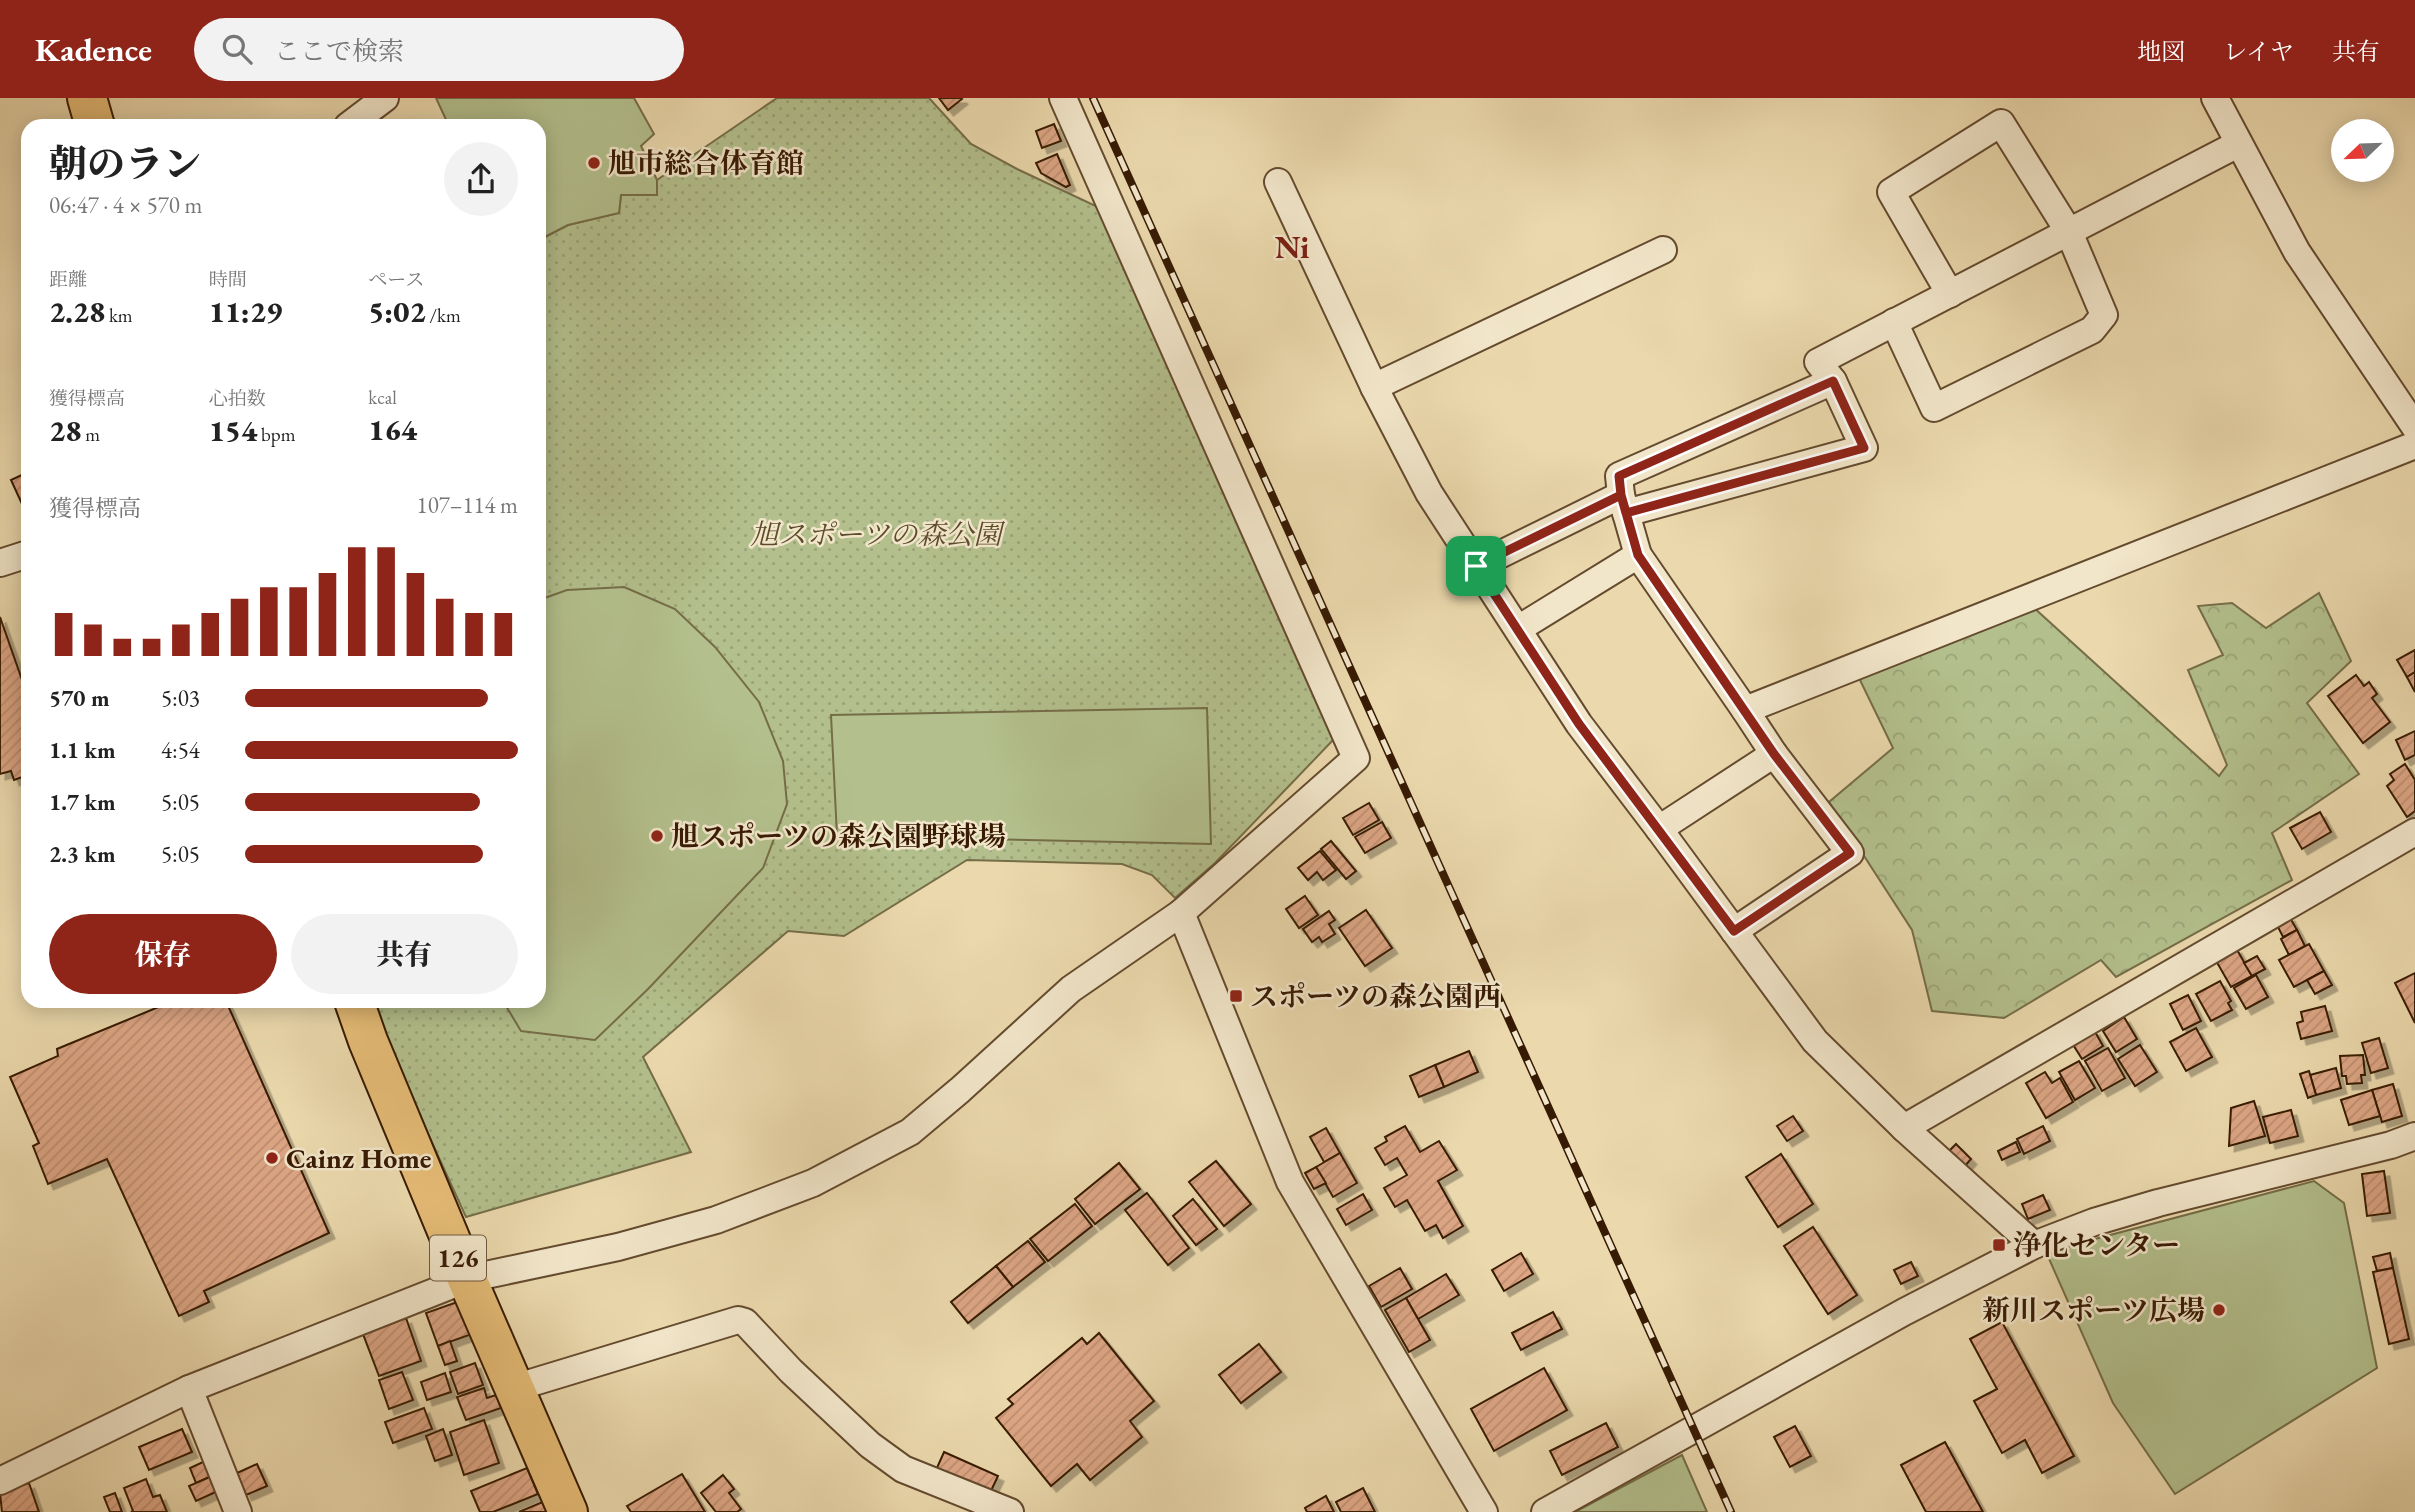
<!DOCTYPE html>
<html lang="ja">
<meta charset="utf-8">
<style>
:root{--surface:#fff;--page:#f2f2f2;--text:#222;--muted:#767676;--accent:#8f2418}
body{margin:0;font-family:"EB Garamond","Noto Serif JP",serif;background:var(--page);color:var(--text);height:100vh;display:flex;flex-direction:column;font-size:26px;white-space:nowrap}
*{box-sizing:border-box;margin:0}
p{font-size:23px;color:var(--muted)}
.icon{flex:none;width:38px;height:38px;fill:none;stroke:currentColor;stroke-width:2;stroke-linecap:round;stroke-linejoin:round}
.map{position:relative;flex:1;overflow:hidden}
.details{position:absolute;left:21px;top:21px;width:525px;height:889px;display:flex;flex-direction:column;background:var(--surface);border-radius:21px;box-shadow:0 4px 18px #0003}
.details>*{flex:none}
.needle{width:46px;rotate:247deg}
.buttons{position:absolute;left:2331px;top:21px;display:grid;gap:14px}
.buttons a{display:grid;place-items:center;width:63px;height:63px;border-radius:50%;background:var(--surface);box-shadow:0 4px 18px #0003;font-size:35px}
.pin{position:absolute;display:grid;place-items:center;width:60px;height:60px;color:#fff;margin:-30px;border-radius:14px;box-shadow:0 4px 10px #0006}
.round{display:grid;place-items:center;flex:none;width:74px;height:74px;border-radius:37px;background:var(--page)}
.overview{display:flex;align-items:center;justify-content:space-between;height:119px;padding:0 28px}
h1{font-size:38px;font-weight:800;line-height:52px}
.stats{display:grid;grid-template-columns:repeat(3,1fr);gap:10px;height:119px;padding:7px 28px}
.stats div{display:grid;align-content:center}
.stats b{font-size:30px;font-weight:800}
.stats small{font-size:19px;font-weight:400}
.stats p{font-size:19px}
.chart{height:196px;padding:14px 28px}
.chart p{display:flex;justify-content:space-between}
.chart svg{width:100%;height:126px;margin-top:7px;stroke:var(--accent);stroke-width:6}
.button{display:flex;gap:14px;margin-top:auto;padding:14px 28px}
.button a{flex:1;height:80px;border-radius:42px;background:var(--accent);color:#fff;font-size:28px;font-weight:800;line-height:80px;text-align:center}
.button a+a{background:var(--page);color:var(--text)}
ul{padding:0 28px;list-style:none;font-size:23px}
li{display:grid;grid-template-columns:112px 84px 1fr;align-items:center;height:52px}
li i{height:18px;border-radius:9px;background:var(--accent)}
header{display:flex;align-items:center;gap:42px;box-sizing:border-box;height:98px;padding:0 35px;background:var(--accent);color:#fff}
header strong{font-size:33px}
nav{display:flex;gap:38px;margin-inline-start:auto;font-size:24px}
.search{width:490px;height:63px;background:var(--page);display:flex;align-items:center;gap:18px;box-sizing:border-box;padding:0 24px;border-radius:38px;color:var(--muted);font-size:26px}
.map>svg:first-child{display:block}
.forest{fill:url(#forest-crowns);stroke:#756d48;stroke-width:2}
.park{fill:url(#park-dots);stroke:#756d48;stroke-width:2}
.garden{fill:#b3c08d;stroke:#756d48;stroke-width:2}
.building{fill:url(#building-hatch);stroke:#371a03;stroke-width:2;filter:url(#shadow)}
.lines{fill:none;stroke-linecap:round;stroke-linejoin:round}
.minor-casing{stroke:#644a2e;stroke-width:30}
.highway-casing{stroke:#371a03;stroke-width:42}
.minor{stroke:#f2e6ca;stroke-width:26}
.highway{stroke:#e6bc76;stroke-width:38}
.rail-casing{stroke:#371a03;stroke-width:8}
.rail{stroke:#f2e6ca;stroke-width:5;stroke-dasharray:16;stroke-linecap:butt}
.route-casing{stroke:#fff;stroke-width:14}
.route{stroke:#8f2418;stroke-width:9}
.poi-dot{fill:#8f2418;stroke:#f2e6ca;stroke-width:2.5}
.labels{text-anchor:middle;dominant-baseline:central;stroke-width:5;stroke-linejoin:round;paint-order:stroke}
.shield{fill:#f2e6ca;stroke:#6f573f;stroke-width:2}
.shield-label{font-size:26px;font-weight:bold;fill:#371a03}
.poi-label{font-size:28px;font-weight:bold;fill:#371a03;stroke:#f2e6ca;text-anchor:start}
.park-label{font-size:28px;font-style:italic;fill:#5c4c2c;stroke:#f2e6ca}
.quarter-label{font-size:32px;font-weight:bold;fill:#7a1f14;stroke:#f2e6ca}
</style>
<header>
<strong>Kadence</strong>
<div class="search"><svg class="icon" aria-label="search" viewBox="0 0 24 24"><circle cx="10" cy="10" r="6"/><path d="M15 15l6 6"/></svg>ここで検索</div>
<nav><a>地図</a><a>レイヤ</a><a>共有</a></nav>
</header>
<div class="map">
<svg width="2415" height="1414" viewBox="0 0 2415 1414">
<defs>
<pattern id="forest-crowns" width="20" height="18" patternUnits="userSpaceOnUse" patternTransform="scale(1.75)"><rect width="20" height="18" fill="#b3c08d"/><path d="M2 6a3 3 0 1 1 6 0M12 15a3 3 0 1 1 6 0" fill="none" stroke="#9ba478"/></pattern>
<pattern id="park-dots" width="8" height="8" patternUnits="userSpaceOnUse" patternTransform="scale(1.75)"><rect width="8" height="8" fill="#b3c08d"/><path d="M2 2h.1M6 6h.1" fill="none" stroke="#9ba478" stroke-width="1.8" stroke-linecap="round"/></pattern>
<pattern id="building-hatch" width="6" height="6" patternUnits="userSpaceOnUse" patternTransform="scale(1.75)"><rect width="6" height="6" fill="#dda685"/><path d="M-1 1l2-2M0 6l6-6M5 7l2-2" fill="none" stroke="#be8e71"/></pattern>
<filter id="shadow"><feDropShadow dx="5.5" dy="5.5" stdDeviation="0" flood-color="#0004"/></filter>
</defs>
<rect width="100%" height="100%" fill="#ebd9ad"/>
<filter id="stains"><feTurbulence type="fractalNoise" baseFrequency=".00286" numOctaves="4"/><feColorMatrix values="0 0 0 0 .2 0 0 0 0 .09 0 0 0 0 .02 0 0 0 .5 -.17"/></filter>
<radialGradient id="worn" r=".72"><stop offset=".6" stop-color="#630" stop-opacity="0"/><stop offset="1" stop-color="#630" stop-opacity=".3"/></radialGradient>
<polygon class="forest" points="2319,495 2351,563 2307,605 2359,676 2272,735 2292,782 2116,879 2101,862 2004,920 1932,913 1912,832 1829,704 1893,650 1859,580 2033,509 2219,678 2227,667 2188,572 2223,557 2198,508 2232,505 2266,530"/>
<polygon class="park" points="777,0 929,0 971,46 1017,71 1100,110 1335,640 1215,765 1175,800 1152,777 1122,766 967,762 844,838 788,833 643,959 691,1054 466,1119 424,1027 372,903 539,903 539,142 568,127 619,115 621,97 657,97 657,82"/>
<g class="garden">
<polygon points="436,0 634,0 654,36 641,48 657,82 657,97 621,97 619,115 568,127 539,142 539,28 449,28"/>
<polygon points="624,489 675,511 715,549 759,604 783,663 787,706 763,770 648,891 595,942 521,933 503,903 539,903 539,502 567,492"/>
<polygon points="1207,610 1211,746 837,738 831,617"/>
<polygon points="2314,1083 2344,1105 2377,1270 2175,1396 2113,1305 2046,1154"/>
<polygon points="1682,1357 1707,1414 1575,1414"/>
</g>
<g class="building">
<polygon points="939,0 961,0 962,1 948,12"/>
<polygon points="1054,26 1061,43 1042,50 1036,33"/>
<polygon points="1057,56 1070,87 1066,89 1041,75 1036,65"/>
<polygon points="28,374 28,419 11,382"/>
<polygon points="0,519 28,599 28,677 14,682 11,673 0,676"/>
<polygon points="2415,552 2415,574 2407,579 2397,562"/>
<polygon points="2415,574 2415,594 2407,579"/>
<polygon points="2356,577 2364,588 2369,584 2377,596 2372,600 2390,624 2363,645 2328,598"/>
<polygon points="2415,633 2415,657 2405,662 2396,642"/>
<polygon points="2405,666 2415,682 2415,713 2407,719 2387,688 2394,682 2390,676"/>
<polygon points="1369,705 1379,722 1353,737 1343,720"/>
<polygon points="2320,714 2331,734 2302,751 2290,730"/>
<polygon points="1382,724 1391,740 1365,755 1355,739"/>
<polygon points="1331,743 1356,773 1346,781 1321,751"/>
<polygon points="1320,753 1336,772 1323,782 1317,774 1308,782 1298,770"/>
<polygon points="1305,798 1318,817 1299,830 1286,811"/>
<polygon points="1366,812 1392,850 1365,868 1339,830"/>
<polygon points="1329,813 1335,822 1329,826 1335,836 1322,844 1319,839 1312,844 1303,831"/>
<polygon points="2289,818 2297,832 2283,839 2276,825"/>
<polygon points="2297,832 2305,848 2289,857 2281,841"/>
<polygon points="2309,846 2324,873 2294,889 2279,862"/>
<polygon points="2236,850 2252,878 2231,889 2215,861"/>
<polygon points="2257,858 2265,871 2252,878 2244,865"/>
<polygon points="2324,873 2332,887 2315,896 2307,882"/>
<polygon points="2415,875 2415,925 2395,885"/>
<polygon points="2256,877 2268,899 2246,911 2234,890"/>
<polygon points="2220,883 2231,903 2228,905 2232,912 2211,923 2196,896"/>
<polygon points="2188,897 2201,923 2183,932 2170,906"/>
<polygon points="173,903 226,903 329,1135 204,1193 209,1204 179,1218 107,1061 48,1086 33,1048 39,1045 10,979 58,958 57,951"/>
<polygon points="2325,908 2332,933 2301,941 2297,925 2303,923 2301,914"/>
<polygon points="2124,919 2137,941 2116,954 2103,933"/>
<polygon points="2196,930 2212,959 2186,973 2170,944"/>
<polygon points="2094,932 2103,948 2082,961 2072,945"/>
<polygon points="2379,940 2388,970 2371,975 2362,945"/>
<polygon points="2140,947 2157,974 2135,988 2118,961"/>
<polygon points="2108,950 2125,980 2102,993 2085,963"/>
<polygon points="1469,953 1478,974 1444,989 1435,967"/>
<polygon points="2363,957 2365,977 2361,977 2362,985 2347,986 2346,978 2342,978 2340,958"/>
<polygon points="2079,963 2095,990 2075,1002 2059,974"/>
<polygon points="1435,967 1444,989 1419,999 1410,978"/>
<polygon points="2336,970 2341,990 2316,997 2310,977"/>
<polygon points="2309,973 2316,997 2308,1000 2300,976"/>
<polygon points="2045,974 2052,985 2060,980 2073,1004 2046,1020 2026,985"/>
<polygon points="2393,986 2402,1018 2382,1024 2372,992"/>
<polygon points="2372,992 2380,1018 2349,1027 2341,1002"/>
<polygon points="2254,1003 2265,1038 2229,1048 2231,1010"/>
<polygon points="2291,1012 2298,1038 2270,1045 2263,1019"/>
<polygon points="1793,1018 1803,1033 1787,1043 1777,1028"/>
<polygon points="1405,1028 1420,1054 1439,1043 1457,1072 1438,1083 1463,1128 1443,1140 1436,1127 1425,1133 1407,1102 1395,1109 1384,1090 1407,1077 1397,1060 1385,1067 1375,1050 1387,1043 1385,1039"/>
<polygon points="2043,1028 2050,1043 2024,1056 2017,1041"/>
<polygon points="1326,1030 1340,1055 1324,1064 1310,1039"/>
<polygon points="2016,1044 2020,1054 2002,1062 1998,1053"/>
<polygon points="1956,1046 1971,1061 1964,1069 1948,1054"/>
<polygon points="1340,1055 1357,1085 1333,1099 1316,1069"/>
<polygon points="1781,1056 1813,1106 1778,1129 1746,1079"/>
<polygon points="1216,1063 1251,1106 1224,1128 1189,1084"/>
<polygon points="1119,1065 1140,1091 1095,1126 1075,1101"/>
<polygon points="1316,1069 1326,1085 1314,1091 1305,1075"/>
<polygon points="2384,1073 2390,1115 2367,1118 2362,1076"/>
<polygon points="1147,1095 1189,1150 1168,1167 1125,1112"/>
<polygon points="1363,1096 1372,1112 1346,1127 1337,1111"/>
<polygon points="2043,1097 2050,1112 2028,1121 2022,1106"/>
<polygon points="1193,1101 1217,1131 1196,1147 1173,1118"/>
<polygon points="1075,1106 1092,1128 1048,1163 1030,1141"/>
<polygon points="1813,1129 1857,1197 1828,1216 1784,1148"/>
<polygon points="1028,1143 1045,1164 1013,1189 996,1168"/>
<polygon points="1521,1155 1533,1176 1504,1193 1492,1172"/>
<polygon points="2390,1155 2393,1170 2377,1173 2373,1159"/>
<polygon points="1911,1164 1918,1178 1901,1186 1894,1172"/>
<polygon points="996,1168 1013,1189 968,1225 951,1204"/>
<polygon points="1400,1170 1412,1191 1381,1209 1369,1188"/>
<polygon points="2393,1170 2409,1241 2389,1246 2373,1174"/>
<polygon points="1446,1176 1459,1197 1418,1221 1406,1200"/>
<polygon points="1406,1200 1430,1242 1409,1254 1385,1212"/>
<polygon points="460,1203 472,1236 438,1248 426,1215"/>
<polygon points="1553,1214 1562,1231 1521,1252 1512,1235"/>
<polygon points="406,1220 421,1263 379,1278 363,1236"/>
<polygon points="2002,1224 2074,1358 2042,1375 2025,1342 2002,1355 1974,1303 1997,1291 1970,1241"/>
<polygon points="1099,1235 1154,1303 1130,1323 1142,1339 1090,1382 1077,1366 1051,1388 996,1320 1013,1306 1008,1301 1082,1240 1087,1246"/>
<polygon points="450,1243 457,1263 445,1267 438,1248"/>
<polygon points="1259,1246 1281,1274 1241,1305 1219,1277"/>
<polygon points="475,1265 483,1287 458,1296 450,1274"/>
<polygon points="1544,1270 1567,1312 1494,1353 1471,1311"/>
<polygon points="402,1274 413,1302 389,1311 379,1282"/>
<polygon points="445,1275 451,1294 427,1302 421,1284"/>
<polygon points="484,1290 487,1300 496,1297 501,1310 466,1322 457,1299"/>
<polygon points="424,1310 432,1331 393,1345 385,1324"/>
<polygon points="484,1322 499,1365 464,1377 450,1334"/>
<polygon points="1606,1325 1618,1349 1562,1377 1550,1353"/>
<polygon points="1795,1328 1811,1358 1790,1369 1774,1339"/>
<polygon points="182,1331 192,1354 149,1372 139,1349"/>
<polygon points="443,1331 452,1357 435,1363 426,1338"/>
<polygon points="1945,1344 1983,1414 1926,1414 1901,1367"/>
<polygon points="944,1354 998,1378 989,1397 936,1372"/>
<polygon points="205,1363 212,1378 196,1385 190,1370"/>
<polygon points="257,1366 267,1388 246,1397 237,1375"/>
<polygon points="527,1370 538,1396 493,1414 480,1414 471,1393"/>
<polygon points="682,1376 705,1414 631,1414 627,1408"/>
<polygon points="723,1377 734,1391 729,1395 741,1411 737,1414 716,1414 701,1395"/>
<polygon points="212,1378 218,1393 196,1403 189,1388"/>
<polygon points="146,1381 153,1399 160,1397 167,1414 131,1414 133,1413 124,1390"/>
<polygon points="29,1385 39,1414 2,1414 0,1395"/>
<polygon points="1363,1390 1375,1414 1341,1414 1336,1404"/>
<polygon points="115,1395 122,1414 110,1414 104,1399"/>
<polygon points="1326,1398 1334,1414 1307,1414 1305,1410"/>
<polygon points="545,1403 549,1414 519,1414"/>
</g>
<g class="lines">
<defs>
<g id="minor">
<polyline points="2215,0 2297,154 2415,329"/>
<polyline points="348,28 385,0"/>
<polyline points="1278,84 1374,289 1429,395 1579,626 1659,731 1815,943 1904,1030 2034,1147"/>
<polyline points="1894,224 1934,310 2092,232 2104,217 2069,134 2001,25 1891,94 1950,196"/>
<polyline points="1374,289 1663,152"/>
<polyline points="1621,397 1619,378 1833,283 1818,264 2238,46"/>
<polyline points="1638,457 1745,612"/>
<polyline points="0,465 28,456"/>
<polyline points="1477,468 1621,397 1626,415 1864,350 1833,283"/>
<polyline points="1518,531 1638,457 1626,415"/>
<polyline points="1659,731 1774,656"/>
<polyline points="1181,815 1290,1084 1484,1414"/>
<polyline points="1734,833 1850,755 1774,656 1745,612 2415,347"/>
<polyline points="1904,1030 2415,734"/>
<polyline points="514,1290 738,1222 745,1224 791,1273 870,1347 903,1371 1010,1414"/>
<polyline points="189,1291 238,1414"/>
<polyline points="0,1383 189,1291 467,1181 618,1149 716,1122 813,1085 910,1034 960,992 1071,891 1181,815 1356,660 1063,0"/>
<polyline points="1545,1414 1904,1214 2034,1147 2094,1124 2158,1105 2391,1047 2415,1038"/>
</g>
<g id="highway">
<polyline points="87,0 95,28"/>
<polyline points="354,903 368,943 467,1181 568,1414"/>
</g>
</defs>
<use href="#minor" class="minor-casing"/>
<use href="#highway" class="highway-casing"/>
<use href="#minor" class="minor"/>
<use href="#highway" class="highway"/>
<defs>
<polyline id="rail" points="1093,0 1731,1414"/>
</defs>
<use href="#rail" class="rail-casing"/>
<use href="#rail" class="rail"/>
</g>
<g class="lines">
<defs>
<polyline id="route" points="1476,468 1579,626 1734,833 1850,755 1774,656 1638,457 1621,397 1619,378 1833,283 1864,350 1626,415 1621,397 1476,468"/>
</defs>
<use href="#route" class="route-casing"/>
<use href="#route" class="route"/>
</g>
<g class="poi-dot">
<circle cx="594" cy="65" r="7"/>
<circle cx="657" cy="738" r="7"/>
<rect x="1229" y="891" width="14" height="14" rx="3.5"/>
<circle cx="272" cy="1060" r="7"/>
<rect x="1992" y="1140" width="14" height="14" rx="3.5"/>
<circle cx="2219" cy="1212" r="7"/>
</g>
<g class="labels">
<rect class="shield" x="430" y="1137.5" width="56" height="45" rx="5"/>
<g class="shield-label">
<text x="458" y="1160">126</text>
</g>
<g class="poi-label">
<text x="608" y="65">旭市総合体育館</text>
<text x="671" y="738">旭スポーツの森公園野球場</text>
<text x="1250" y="898">スポーツの森公園西</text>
<text x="286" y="1060">Cainz Home</text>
<text x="2013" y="1147">浄化センター</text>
<text x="2205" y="1212" text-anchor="end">新川スポーツ広場</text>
</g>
<g class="park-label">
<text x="876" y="436">旭スポーツの森公園</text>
</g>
<g class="quarter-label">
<text x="1292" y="149">Ni</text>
</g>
</g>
<rect width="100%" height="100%" filter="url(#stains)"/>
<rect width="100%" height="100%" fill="url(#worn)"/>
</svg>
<div class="buttons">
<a><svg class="needle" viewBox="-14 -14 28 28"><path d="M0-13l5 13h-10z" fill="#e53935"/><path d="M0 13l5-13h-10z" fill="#767676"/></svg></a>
</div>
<div class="pin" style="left:1476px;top:468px;background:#1e9e55"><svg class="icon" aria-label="arrive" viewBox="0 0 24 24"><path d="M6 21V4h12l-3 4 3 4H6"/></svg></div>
<section class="details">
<div class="overview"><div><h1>朝のラン</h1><p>06:47 · 4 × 570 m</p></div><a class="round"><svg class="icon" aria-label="share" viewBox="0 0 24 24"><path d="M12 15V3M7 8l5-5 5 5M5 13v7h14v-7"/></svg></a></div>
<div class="stats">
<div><p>距離</p><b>2.28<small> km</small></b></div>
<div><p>時間</p><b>11:29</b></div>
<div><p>ペース</p><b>5:02<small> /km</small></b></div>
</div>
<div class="stats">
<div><p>獲得標高</p><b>28<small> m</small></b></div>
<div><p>心拍数</p><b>154<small> bpm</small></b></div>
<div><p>kcal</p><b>164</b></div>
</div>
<div class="chart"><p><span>獲得標高</span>107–114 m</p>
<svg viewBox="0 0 160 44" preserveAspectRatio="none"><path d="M5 44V29M15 44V33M25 44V38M35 44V38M45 44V33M55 44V29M65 44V24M75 44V20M85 44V20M95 44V15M105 44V6M115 44V6M125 44V15M135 44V24M145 44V29M155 44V29"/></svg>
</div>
<ul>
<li><b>570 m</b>5:03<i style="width:89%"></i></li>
<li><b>1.1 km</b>4:54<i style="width:100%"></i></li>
<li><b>1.7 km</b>5:05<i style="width:86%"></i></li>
<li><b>2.3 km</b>5:05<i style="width:87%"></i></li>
</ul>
<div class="button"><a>保存</a><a>共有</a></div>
</section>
</div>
